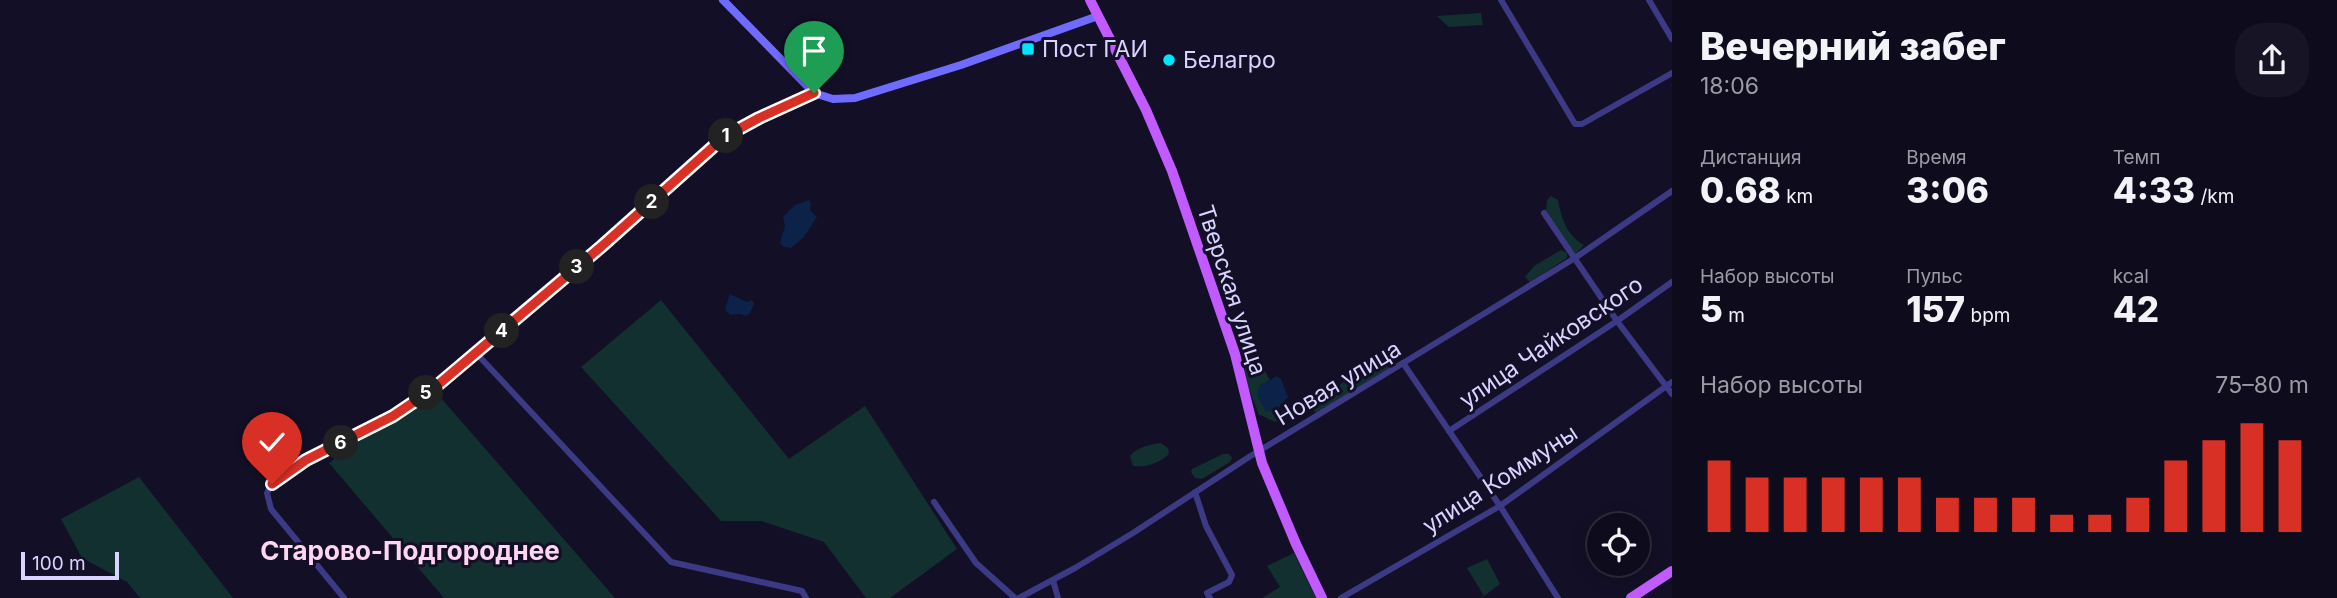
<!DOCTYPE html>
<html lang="ru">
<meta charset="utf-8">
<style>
:root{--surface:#0e0b1c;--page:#171425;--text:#f1f3f6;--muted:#9b9ba3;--line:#2e2b3b;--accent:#d93025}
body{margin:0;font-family:Inter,sans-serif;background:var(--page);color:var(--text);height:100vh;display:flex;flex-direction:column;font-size:26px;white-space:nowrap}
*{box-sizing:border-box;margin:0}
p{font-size:23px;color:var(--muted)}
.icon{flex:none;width:38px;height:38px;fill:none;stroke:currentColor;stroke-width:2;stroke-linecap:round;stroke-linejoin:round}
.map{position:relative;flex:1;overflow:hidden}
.sheet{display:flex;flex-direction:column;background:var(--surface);width:665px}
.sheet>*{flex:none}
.fabs{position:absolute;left:1587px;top:513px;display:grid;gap:14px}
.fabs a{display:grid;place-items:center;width:63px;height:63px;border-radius:50%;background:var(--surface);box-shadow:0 4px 18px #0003,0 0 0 2px var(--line);font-size:35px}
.scale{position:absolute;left:21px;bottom:18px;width:98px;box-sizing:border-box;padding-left:7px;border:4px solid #d9d4ff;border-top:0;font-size:19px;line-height:24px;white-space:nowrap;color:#d9d4ff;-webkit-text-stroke:5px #130f26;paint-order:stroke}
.pin{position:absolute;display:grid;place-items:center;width:60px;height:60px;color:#fff;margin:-72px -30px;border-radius:50% 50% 50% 0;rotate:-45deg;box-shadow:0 0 7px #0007}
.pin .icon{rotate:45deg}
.km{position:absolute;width:35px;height:35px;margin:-18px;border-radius:50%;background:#222;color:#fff;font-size:19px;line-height:35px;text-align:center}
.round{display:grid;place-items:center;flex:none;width:74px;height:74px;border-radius:28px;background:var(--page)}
.summary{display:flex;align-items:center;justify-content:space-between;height:119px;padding:0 28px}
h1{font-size:38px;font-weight:800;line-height:52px}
.stats{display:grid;grid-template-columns:repeat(3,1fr);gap:10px;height:119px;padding:7px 28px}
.stats div{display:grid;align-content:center}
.stats b{font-size:35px;font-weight:800}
.stats small{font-size:19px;font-weight:400}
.stats p{font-size:19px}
.chart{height:196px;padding:14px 28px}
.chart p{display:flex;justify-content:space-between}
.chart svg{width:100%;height:126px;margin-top:7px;stroke:var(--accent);stroke-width:6}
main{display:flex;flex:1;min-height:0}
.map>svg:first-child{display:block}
.green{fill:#12302f}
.water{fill:#0c2248}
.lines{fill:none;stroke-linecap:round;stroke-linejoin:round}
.street{stroke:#3d3a85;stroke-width:6}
.secondary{stroke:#6f6bff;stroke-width:8}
.primary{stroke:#c25bff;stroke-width:10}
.route-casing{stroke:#fff;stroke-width:14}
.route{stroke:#d93025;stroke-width:9}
.poi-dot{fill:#00e5ff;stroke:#130f26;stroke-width:2.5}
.labels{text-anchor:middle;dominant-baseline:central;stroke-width:6;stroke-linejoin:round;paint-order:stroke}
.poi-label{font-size:23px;fill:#d9d4ff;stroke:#130f26;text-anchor:start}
.street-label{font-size:23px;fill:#d9d4ff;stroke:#130f26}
.quarter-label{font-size:26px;font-weight:bold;fill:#ffd6f0;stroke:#130f26}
</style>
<main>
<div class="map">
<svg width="1672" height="598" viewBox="0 0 1672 598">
<rect width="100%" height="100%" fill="#130f26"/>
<g class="green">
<polygon points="1481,13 1483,25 1449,27 1437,16"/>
<path d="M1551 196 1558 200C1561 217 1567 236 1584 245L1575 255 1546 214 1547 200Z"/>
<polygon points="1561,250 1567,253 1567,258 1530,282 1525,277 1534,266"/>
<polygon points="661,300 789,459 865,406 957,549 890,598 866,598 824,542 761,521 721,521 581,367"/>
<path d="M1249 351 1251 364 1260 361 1270 381 1272 412 1284 413 1286 418C1274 427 1270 417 1259 415 1253 397 1236 368 1249 351Z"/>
<path d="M1375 360 1385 361 1389 368 1316 413 1312 408 1313 402C1336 391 1353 372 1375 360Z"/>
<polygon points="434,390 615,598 444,598 329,463"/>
<path d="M1161 443 1168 448 1169 454C1159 463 1146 468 1133 466L1130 456C1137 447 1151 444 1161 443Z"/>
<polygon points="1223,454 1229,454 1232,458 1230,462 1202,479 1195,478 1191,472 1192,469"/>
<polygon points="139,477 233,598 140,598 127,582 82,558 61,519"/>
<polygon points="1294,553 1316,598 1262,598 1280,587 1267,566"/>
<polygon points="1487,559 1500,584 1484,596 1467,568"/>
</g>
<g class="water">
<polygon points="809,200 811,203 810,210 817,217 804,237 791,248 784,247 780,243 785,226 783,217 795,205"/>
<polygon points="730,294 747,302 752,300 754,304 750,313 746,316 739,314 730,315 725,309"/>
<polygon points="1277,376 1281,379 1288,397 1278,408 1266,412 1257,395 1260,385"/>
</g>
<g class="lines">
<g class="street">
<polyline points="1501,0 1575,124 1582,124 1672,73"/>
<polyline points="1649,0 1672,39"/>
<polyline points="1544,213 1617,321 1672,394"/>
<polyline points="476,353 671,562 802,591 806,598"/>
<polyline points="1403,363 1500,506 1558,598"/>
<polyline points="1449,431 1617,321 1672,282"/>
<polyline points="1195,492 1206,526 1232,575 1229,582 1207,593 1210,598"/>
<polyline points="934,502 976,563 1015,598"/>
<polyline points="1053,580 1058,598"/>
<polyline points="344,598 271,509 267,493 272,484 306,460 368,431 433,389 602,246 724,137 759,118 814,93"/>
<polyline points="1019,598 1075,568 1133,533 1249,457 1575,258 1672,191"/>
<polyline points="1341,598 1500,506 1672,382"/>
</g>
<polyline class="secondary" points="723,0 814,93 833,99 855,98 961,65 1098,16"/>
<g class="primary">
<polyline points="1090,0 1146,110 1172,171 1235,354 1262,463 1296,544 1322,598"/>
<polyline points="1631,598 1672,571"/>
</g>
</g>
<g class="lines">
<defs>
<polyline id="route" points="272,484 306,460 393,416 433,389 602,246 724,137 759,118 814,93"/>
</defs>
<use href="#route" class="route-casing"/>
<use href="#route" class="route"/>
</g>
<g class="poi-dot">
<rect x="1021" y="42" width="14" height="14" rx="3.5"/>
<circle cx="1169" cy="60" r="7"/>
</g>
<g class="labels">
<g class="poi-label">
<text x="1042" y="49">Пост ГАИ</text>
<text x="1183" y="60">Белагро</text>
</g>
<g class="street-label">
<text transform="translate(1232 290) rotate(72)">Тверская улица</text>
<text transform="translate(1551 342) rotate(-34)">улица Чайковского</text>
<text transform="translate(1338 383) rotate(-31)">Новая улица</text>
<text transform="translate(1500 479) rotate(-33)">улица Коммуны</text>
</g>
<g class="quarter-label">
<text x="410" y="550">Старово-Подгороднее</text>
</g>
</g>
</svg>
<div class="fabs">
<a><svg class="icon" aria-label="locate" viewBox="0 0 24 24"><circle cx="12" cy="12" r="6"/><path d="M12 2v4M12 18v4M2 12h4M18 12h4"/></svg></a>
</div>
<div class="scale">100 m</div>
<div class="pin" style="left:814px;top:93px;background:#1e9e55"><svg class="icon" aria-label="arrive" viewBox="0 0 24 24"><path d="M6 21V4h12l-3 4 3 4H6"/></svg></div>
<div class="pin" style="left:272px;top:484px;background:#d93025"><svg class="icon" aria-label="check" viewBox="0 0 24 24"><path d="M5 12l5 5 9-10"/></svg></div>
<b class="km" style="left:726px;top:136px">1</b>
<b class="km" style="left:652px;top:202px">2</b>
<b class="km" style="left:577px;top:267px">3</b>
<b class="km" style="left:502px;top:331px">4</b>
<b class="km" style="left:426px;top:393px">5</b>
<b class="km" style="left:341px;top:443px">6</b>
</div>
<section class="sheet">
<div class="summary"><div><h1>Вечерний забег</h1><p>18:06</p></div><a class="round"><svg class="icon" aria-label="share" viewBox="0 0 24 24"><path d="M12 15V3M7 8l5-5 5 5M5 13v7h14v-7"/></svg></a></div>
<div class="stats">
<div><p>Дистанция</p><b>0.68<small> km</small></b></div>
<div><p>Время</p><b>3:06</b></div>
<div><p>Темп</p><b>4:33<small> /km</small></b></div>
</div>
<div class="stats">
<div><p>Набор высоты</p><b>5<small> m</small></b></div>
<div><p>Пульс</p><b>157<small> bpm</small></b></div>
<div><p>kcal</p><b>42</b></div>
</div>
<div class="chart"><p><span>Набор высоты</span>75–80 m</p>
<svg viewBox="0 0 160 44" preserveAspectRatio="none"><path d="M5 44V19M15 44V25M25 44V25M35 44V25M45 44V25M55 44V25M65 44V32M75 44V32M85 44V32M95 44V38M105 44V38M115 44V32M125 44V19M135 44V12M145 44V6M155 44V12"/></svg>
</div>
</section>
</main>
